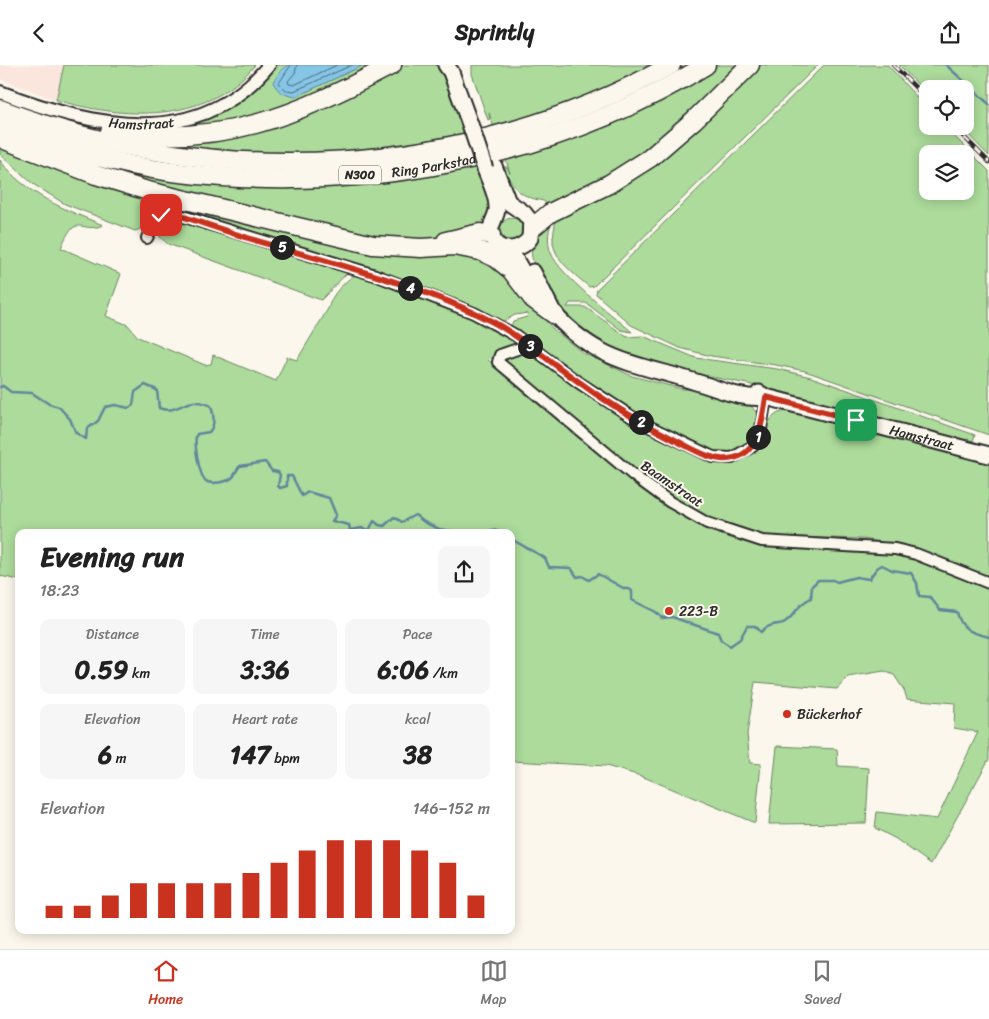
<!DOCTYPE html>
<meta charset="utf-8">
<style>
:root{--surface:#fff;--page:#f6f6f6;--text:#222;--muted:#767676;--line:#e0e0e0;--accent:#c8321e}
body{margin:0;font-family:Sriracha,sans-serif;background:var(--page);color:var(--text);height:100vh;display:flex;flex-direction:column;font-size:19px;white-space:nowrap}
*{box-sizing:border-box;margin:0}
p{font-size:16px;color:var(--muted)}
.icon{flex:none;width:28px;height:28px;fill:none;stroke:currentColor;stroke-width:2;stroke-linecap:round;stroke-linejoin:round}
.map{position:relative;flex:1;overflow:hidden}
.side{position:absolute;left:15px;top:464px;width:500px;height:405px;display:flex;flex-direction:column;background:var(--surface);border-radius:10px;box-shadow:0 2px 12px #0003}
.side>*{flex:none}
.controls{position:absolute;left:919px;top:15px;display:grid;gap:10px}
.controls a{display:grid;place-items:center;width:55px;height:55px;border-radius:10px;background:var(--surface);box-shadow:0 2px 12px #0003;font-size:25px}
.pin{position:absolute;display:grid;place-items:center;width:42px;height:42px;color:#fff;margin:-21px;border-radius:10px;box-shadow:0 2px 8px #0006}
.km{position:absolute;width:25px;height:25px;margin:-12px;border-radius:50%;background:#222;color:#fff;font-size:14px;line-height:25px;text-align:center}
.round{display:grid;place-items:center;flex:none;width:52px;height:52px;border-radius:10px;background:var(--page)}
.headline{display:flex;align-items:center;justify-content:space-between;height:85px;padding:0 25px}
h1{font-size:28px;font-weight:700;line-height:38px}
.stats{display:grid;grid-template-columns:repeat(3,1fr);gap:8px;height:85px;padding:5px 25px}
.stats div{display:grid;align-content:center;border-radius:10px;background:var(--page);text-align:center}
.stats b{font-size:25px;font-weight:700}
.stats small{font-size:14px;font-weight:400}
.stats p{font-size:14px}
.chart{height:140px;padding:10px 25px}
.chart p{display:flex;justify-content:space-between}
.chart svg{width:100%;height:90px;margin-top:5px;stroke:var(--accent);stroke-width:6}
header{display:flex;justify-content:space-between;align-items:center;height:65px;padding:0 25px;background:var(--surface);font-size:22px;font-weight:700}
.menu{display:flex;justify-content:space-around;align-items:center;height:70px;border-top:1px solid var(--line);background:var(--surface);font-size:14px;color:var(--muted)}
.menu a{display:grid;justify-items:center;gap:2px}
.menu .on{color:var(--accent)}
.map>svg:first-child{display:block}
.built{fill:#fae6dc}
.green{fill:#acdb9b;stroke:#6c8363;fill-rule:evenodd}
.water{fill:#85c5e6;stroke:#61879b}
.lines{fill:none;stroke-linecap:round;stroke-linejoin:round}
.shore{stroke:#4f6976;stroke-width:1}
.stream{stroke:#61879b;stroke-width:2.5}
.minor-casing{stroke:#2b2b2b;stroke-width:14}
.tertiary-casing{stroke:#2b2b2b;stroke-width:16}
.secondary-casing{stroke:#2b2b2b;stroke-width:19}
.trunk-casing{stroke:#2b2b2b;stroke-width:21}
.minor{stroke:#fbf7ec;stroke-width:10}
.tertiary{stroke:#fbf7ec;stroke-width:12}
.secondary{stroke:#fbf7ec;stroke-width:15}
.trunk{stroke:#fbf7ec;stroke-width:18}
.rail-casing{stroke:#2b2b2b;stroke-width:4.5}
.rail{stroke:#fbf7ec;stroke-width:2.5;stroke-dasharray:8;stroke-linecap:butt}
.secondary-bridge-casing{stroke:#2b2b2b;stroke-width:19;stroke-linecap:butt}
.secondary-bridge{stroke:#fbf7ec;stroke-width:15}
.route-casing{stroke:#fff;stroke-width:10}
.route{stroke:#c8321e;stroke-width:6}
.poi-dot{fill:#c8321e;stroke:#fbf7ec;stroke-width:2}
.labels{text-anchor:middle;dominant-baseline:central;stroke-width:4;stroke-linejoin:round;paint-order:stroke}
.shield{fill:#fbf7ec;stroke:#696865;stroke-width:1}
.shield-label{font-size:12px;font-weight:bold;fill:#2b2b2b}
.street-label{font-size:14px;fill:#2b2b2b;stroke:#fbf7ec}
.poi-label{font-size:14px;fill:#2b2b2b;stroke:#fbf7ec;text-anchor:start}
</style>
<header><svg class="icon" aria-label="back" viewBox="0 0 24 24"><path d="M15 5l-7 7 7 7"/></svg>Sprintly<svg class="icon" aria-label="share" viewBox="0 0 24 24"><path d="M12 15V3M7 8l5-5 5 5M5 13v7h14v-7"/></svg></header>
<div class="map">
<svg width="989" height="884" viewBox="0 0 989 884">
<rect width="100%" height="100%" fill="#fbf7ec"/>
<filter id="ink" filterUnits="userSpaceOnUse"><feTurbulence type="fractalNoise" baseFrequency=".02" numOctaves="2"/><feDisplacementMap in="SourceGraphic" scale="10" xChannelSelector="R" yChannelSelector="G"/><feConvolveMatrix kernelMatrix="1 2 1 2 8 2 1 2 1" color-interpolation-filters="sRGB"/></filter>
<g filter="url(#ink)">
<polygon class="built" points="0,0 64,0 56,35 0,14"/>
<g class="green">
<path d="M64 0H255C205 60 123 54 56 35Z"/>
<path d="M275 0H289L282 4 295 32 364 0H384L300 41 208 67 110 64 87 60V57C111 59 136 64 161 64 205 64 250 35 275 0Z"/>
<polygon points="398,0 436,0 445,6 468,72 338,91 190,87 103,68 209,72"/>
<polygon points="472,0 661,0 605,28 495,66 489,48 490,54 488,55 472,9"/>
<path d="M715 0H746L670 73 550 145 544 136C521 132 512 124 504 102H507L510 108 505 92 691 15Z"/>
<path d="M754 0H818L594 221 589 222C576 210 556 197 553 178 552 170 556 162 555 154L584 135Z"/>
<path d="M824 0H888L927 44 928 61H944L989 106V370L805 306 776 300 711 291 680 283 631 260 596 229 597 224ZM928 89H965V126H928Z"/>
<polygon points="899,0 989,0 989,91 960,61 965,61 965,24 928,24 927,29"/>
<polygon points="4,69 192,114 477,98 493,136 487,163 430,174 384,173 151,124"/>
<path d="M0 79 316 170 485 191 529 234 553 264 583 288 632 311 682 324H703L749 338 758 350C756 377 738 392 711 387L644 355 591 322 511 262 513 256 527 252 528 248 515 250 502 257 171 144C149 144 152 161 135 166L65 139 33 119 0 89Z"/>
<path d="M0 95C24 129 66 145 103 160 81 170 76 145 61 183L121 209 106 251 128 260 138 272 205 300 211 299 213 290 276 316 287 292 297 295 329 242C330 231 348 212 359 208L475 253 518 276V279L499 286 488 295 693 455 713 466 755 478 878 485 917 494 989 520V694L931 799 896 774 875 763 877 747 937 754 978 667 954 663 955 638 907 634 904 625 894 610 884 606 848 612 837 624 755 617 747 669 750 698 761 699 755 758 641 711 606 701 511 696V468H19V515L0 511Z"/>
<polygon points="170,153 347,208 321,235 168,179 160,172 157,163 161,155"/>
<circle cx="512" cy="165" r="12"/>
<path d="M551 158C548 168 547 178 551 188 561 212 612 249 632 267L621 265 586 238H570L567 242H585L627 272 643 271 696 293 777 304 811 312 975 370 973 376 967 374 965 379C897 360 830 339 760 322 707 309 650 305 600 278 571 262 554 236 538 208 531 196 527 177 538 166 540 162 547 160 551 158Z"/>
<path d="M525 287 531 288C580 320 627 356 679 382 690 387 702 395 714 397 722 399 729 398 737 396 769 386 759 348 787 346L989 396V515L904 481 863 474 757 471 722 461 675 438 507 303 504 293Z"/>
<polygon points="777,681 837,684 838,701 869,703 866,758 769,759"/>
</g>
<path class="water" d="M289 0H364L295 32C285 30 277 27 273 17L282 4Z"/>
<g class="lines">
<g class="shore">
<polyline points="291,0 279,18 286,25 294,26 352,0"/>
<polyline points="297,0 295,8 288,16 289,19 294,20 337,0"/>
</g>
<g class="stream">
<polyline points="946,0 989,39"/>
<path d="M0 322 3 321 11 327 32 328 49 339 59 342 70 354 76 368 86 374 87 364 98 356 105 342 115 340 129 343 133 340 135 327 145 320 157 325 159 343C178 351 186 328 211 341 214 350 216 360 209 367L197 369C193 375 199 411 206 416 211 420 227 417 232 413 236 410 236 404 240 401L265 397 272 406 278 407 280 410 278 421 280 423 287 421V411H292L302 431 308 427 329 433 336 450 332 456 349 460 350 465 362 463 368 467 374 456 379 460 384 461 394 452 402 457 415 450 424 457 439 464 465 468"/>
<polyline points="479,468 494,465 501,468"/>
<path d="M511 474 545 493 549 502 571 503 577 512 582 511 589 515 598 509 625 524H629L632 526V535L656 547 662 553 672 552 718 568 721 575 730 581 740 574 747 561H755L761 567C770 557 779 561 785 557 797 549 795 541 811 533L812 521 818 515H833L837 517 856 512 869 514 877 503 882 500 892 505 911 508 917 518 919 531 930 532 940 545 957 547C961 565 972 568 989 572"/>
</g>
<defs>
<g id="minor">
<polyline points="147,173 157,152 172,148 375,210 474,248 515,270 578,317 640,357 713,392 732,393 753,381 761,364 766,332"/>
<polyline points="529,280 500,290 498,297 633,410 670,437 707,458 762,476 895,484 916,489 989,518"/>
</g>
<g id="tertiary">
<path id="s1" d="M0 27C92 62 197 87 269 0"/>
</g>
<g id="secondary">
<polyline points="446,0 451,7 471,62"/>
<path d="M485 104C489 115 497 129 497 142 498 151 489 159 491 168 494 189 520 188 530 173L531 157 524 148 508 137 494 101"/>
<polyline points="510,185 531,222"/>
<polyline points="533,207 554,249"/>
<path d="M548 242C595 297 632 297 696 317 720 324 741 335 766 332"/>
<path id="s2" d="M759 328 766 332 989 390"/>
</g>
<g id="trunk">
<path d="M0 44C216 127 468 113 671 0"/>
<path id="s3" d="M0 62C56 81 113 99 172 107 353 130 549 97 706 0"/>
<path d="M110 66C223 83 295 51 392 0"/>
<polyline points="5,75 96,110 148,126 373,180 421,183 454,181 480,186 496,193 511,205 533,234 555,250"/>
<polyline points="532,163 550,148 609,119 650,93 694,55 750,0"/>
<polyline points="446,176 480,168 491,170"/>
</g>
</defs>
<use href="#minor" class="minor-casing"/>
<use href="#tertiary" class="tertiary-casing"/>
<use href="#secondary" class="secondary-casing"/>
<use href="#trunk" class="trunk-casing"/>
<use href="#minor" class="minor"/>
<use href="#tertiary" class="tertiary"/>
<use href="#secondary" class="secondary"/>
<use href="#trunk" class="trunk"/>
<defs>
<g id="rail">
<polyline points="893,0 928,35"/>
<polyline points="953,61 989,97"/>
</g>
</defs>
<use href="#rail" class="rail-casing"/>
<use href="#rail" class="rail"/>
<defs>
<polyline id="secondary-bridge" points="471,62 485,104"/>
</defs>
<use href="#secondary-bridge" class="secondary-bridge-casing"/>
<use href="#secondary-bridge" class="secondary-bridge"/>
</g>
</g>
<g class="lines" filter="url(#ink)">
<defs>
<path id="route" d="M161 150 172 148C197 156 222 165 248 173 330 198 414 217 491 256 520 271 545 293 572 312 604 336 639 357 675 375 689 382 705 392 721 394 758 397 762 359 766 332L856 355"/>
</defs>
<use href="#route" class="route-casing"/>
<use href="#route" class="route"/>
</g>
<g class="poi-dot">
<circle cx="669" cy="546" r="5"/>
<circle cx="787" cy="649" r="5"/>
</g>
<g class="labels">
<rect class="shield" x="339" y="100.5" width="42" height="19" rx="4"/>
<g class="shield-label">
<text x="360" y="110">N300</text>
</g>
<g class="street-label">
<text stroke="none"><textPath href="#s1" startOffset="146">Hamstraat</textPath></text>
<text stroke="none"><textPath href="#s3" startOffset="441">Ring Parkstad</textPath></text>
<text stroke="none"><textPath href="#s2" startOffset="169">Hamstraat</textPath></text>
<text transform="translate(672 419) rotate(34)">Baamstraat</text>
</g>
<g class="poi-label">
<text x="679" y="546">223-B</text>
<text x="797" y="649">Bückerhof</text>
</g>
</g>
</svg>
<div class="controls">
<a><svg class="icon" aria-label="locate" viewBox="0 0 24 24"><circle cx="12" cy="12" r="6"/><path d="M12 2v4M12 18v4M2 12h4M18 12h4"/></svg></a>
<a><svg class="icon" aria-label="layers" viewBox="0 0 24 24"><path d="M12 4l9 5-9 5-9-5zM3 14l9 5 9-5"/></svg></a>
</div>
<div class="pin" style="left:856px;top:355px;background:#1e9e55"><svg class="icon" aria-label="arrive" viewBox="0 0 24 24"><path d="M6 21V4h12l-3 4 3 4H6"/></svg></div>
<div class="pin" style="left:161px;top:150px;background:#d93025"><svg class="icon" aria-label="check" viewBox="0 0 24 24"><path d="M5 12l5 5 9-10"/></svg></div>
<b class="km" style="left:758px;top:372px">1</b>
<b class="km" style="left:641px;top:357px">2</b>
<b class="km" style="left:530px;top:281px">3</b>
<b class="km" style="left:410px;top:223px">4</b>
<b class="km" style="left:282px;top:182px">5</b>
<section class="side">
<div class="headline"><div><h1>Evening run</h1><p>18:23</p></div><a class="round"><svg class="icon" aria-label="share" viewBox="0 0 24 24"><path d="M12 15V3M7 8l5-5 5 5M5 13v7h14v-7"/></svg></a></div>
<div class="stats">
<div><p>Distance</p><b>0.59<small> km</small></b></div>
<div><p>Time</p><b>3:36</b></div>
<div><p>Pace</p><b>6:06<small> /km</small></b></div>
</div>
<div class="stats">
<div><p>Elevation</p><b>6<small> m</small></b></div>
<div><p>Heart rate</p><b>147<small> bpm</small></b></div>
<div><p>kcal</p><b>38</b></div>
</div>
<div class="chart"><p><span>Elevation</span>146–152 m</p>
<svg viewBox="0 0 160 44" preserveAspectRatio="none"><path d="M5 44V38M15 44V38M25 44V33M35 44V27M45 44V27M55 44V27M65 44V27M75 44V22M85 44V17M95 44V11M105 44V6M115 44V6M125 44V6M135 44V11M145 44V17M155 44V33"/></svg>
</div>
</section>
</div>
<nav class="menu">
<a class="on"><svg class="icon" aria-label="home" viewBox="0 0 24 24"><path d="M3 11l9-7 9 7M6 9v11h12V9"/></svg>Home</a>
<a><svg class="icon" aria-label="map" viewBox="0 0 24 24"><path d="M3 6l6-2 6 2 6-2v14l-6 2-6-2-6 2zM9 4v14M15 6v14"/></svg>Map</a>
<a><svg class="icon" aria-label="saved" viewBox="0 0 24 24"><path d="M7 4h10v16l-5-4-5 4z"/></svg>Saved</a>
</nav>
